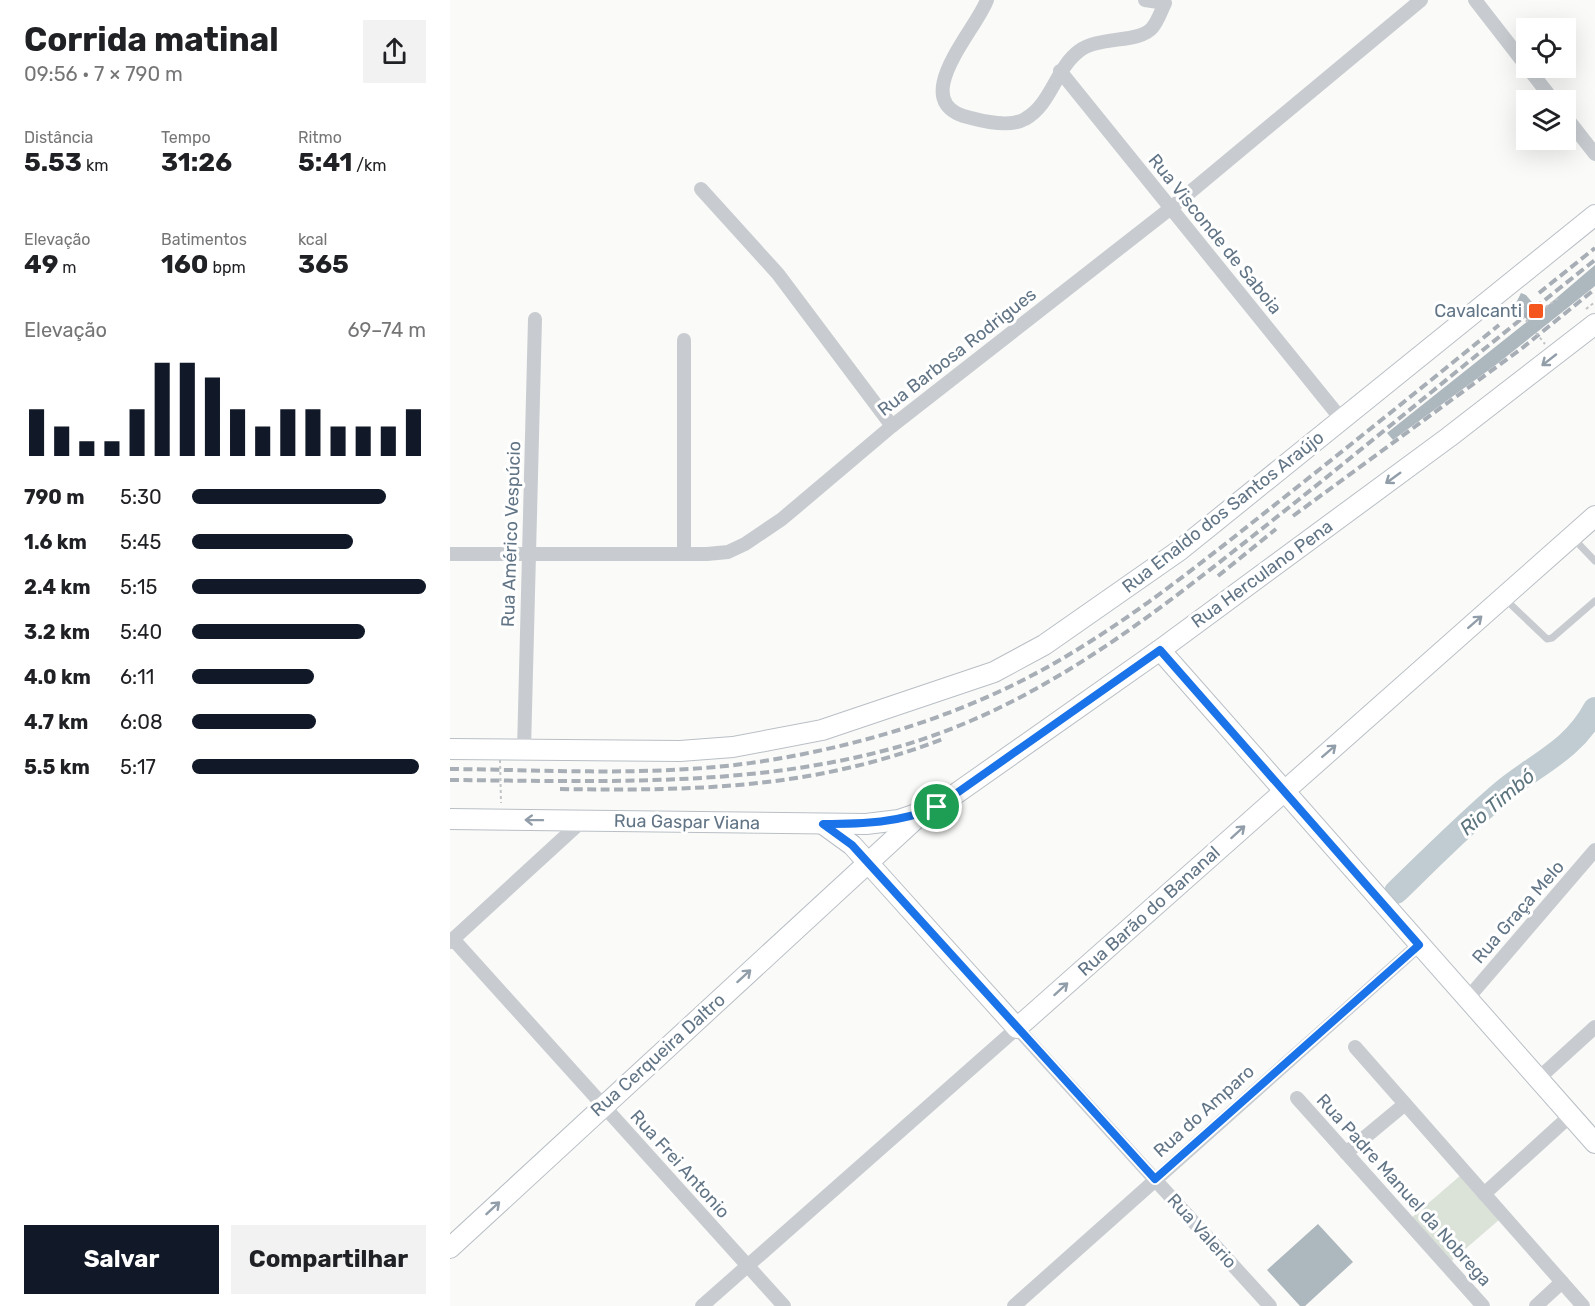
<!DOCTYPE html>
<html lang="pt">
<meta charset="utf-8">
<style>
:root{--surface:#fff;--page:#f2f2f2;--text:#202124;--muted:#757577;--accent:#111827}
body{margin:0;font-family:Rubik,sans-serif;background:var(--page);color:var(--text);height:100vh;display:flex;flex-direction:column;font-size:22px;white-space:nowrap}
*{box-sizing:border-box;margin:0}
p{font-size:20px;color:var(--muted)}
.icon{flex:none;width:33px;height:33px;fill:none;stroke:currentColor;stroke-width:2;stroke-linecap:round;stroke-linejoin:round}
.map{position:relative;flex:1;overflow:hidden}
.side{display:flex;flex-direction:column;background:var(--surface);width:450px}
.side>*{flex:none}
.fabs{position:absolute;left:1066px;top:18px;display:grid;gap:12px}
.fabs a{display:grid;place-items:center;width:60px;height:60px;border-radius:0px;background:var(--surface);box-shadow:0 6px 24px #0002;font-size:30px}
.pin{position:absolute;display:grid;place-items:center;width:51px;height:51px;color:#fff;margin:-26px;border:3px solid #fff;border-radius:50%;box-shadow:0 2px 6px #0007}
.round{display:grid;place-items:center;flex:none;width:63px;height:63px;border-radius:0px;background:var(--page)}
.overview{display:flex;align-items:center;justify-content:space-between;height:102px;padding:0 24px}
h1{font-size:33px;font-weight:700;line-height:45px}
.figures{display:grid;grid-template-columns:repeat(3,1fr);gap:9px;height:102px;padding:6px 24px}
.figures div{display:grid;align-content:center}
.figures b{font-size:26px;font-weight:700}
.figures small{font-size:16px;font-weight:400}
.figures p{font-size:16px}
.chart{height:168px;padding:12px 24px}
.chart p{display:flex;justify-content:space-between}
.chart svg{width:100%;height:108px;margin-top:6px;stroke:var(--accent);stroke-width:6}
.button{display:flex;gap:12px;margin-top:auto;padding:12px 24px}
.button a{flex:1;height:69px;border-radius:0px;background:var(--accent);color:#fff;font-size:24px;font-weight:700;line-height:69px;text-align:center}
.button a+a{background:var(--page);color:var(--text)}
ul{padding:0 24px;list-style:none;font-size:20px}
li{display:grid;grid-template-columns:96px 72px 1fr;align-items:center;height:45px}
li i{height:15px;border-radius:8px;background:var(--accent)}
main{display:flex;flex:1;min-height:0}
.map>svg:first-child{display:block}
.green{fill:#dbe2d8}
.lines{fill:none;stroke-linecap:round;stroke-linejoin:round}
.river{stroke:#c0ccd1;stroke-width:24}
.building{fill:#adb7be}
.secondary-casing{stroke:#b9bfc5;stroke-width:22}
.path{stroke:#c1c4c6;stroke-width:2;stroke-dasharray:3 3;stroke-linecap:butt}
.lane{stroke:#c8ccd0;stroke-width:7}
.street{stroke:#c8ccd0;stroke-width:14}
.secondary{stroke:#fff;stroke-width:20}
.rail{stroke:#a7aeb5;stroke-width:4;stroke-dasharray:9 4.5;stroke-linecap:butt}
.path-bridge{stroke:#c1c4c6;stroke-width:2;stroke-dasharray:3 3;stroke-linecap:butt}
.oneway{stroke:#919eaa}
.route-casing{stroke:#fff;stroke-width:12}
.route{stroke:#1a73e8;stroke-width:8}
.poi-dot{fill:#f4561e;stroke:#fff;stroke-width:2}
.labels{text-anchor:middle;dominant-baseline:central;stroke-width:6;stroke-linejoin:round;paint-order:stroke}
.street-label{font-size:18px;fill:#627586;stroke:#fff}
.poi-label{font-size:18px;fill:#627586;stroke:#fff;text-anchor:end}
.water-label{font-size:20px;font-style:italic;fill:#5d757e;stroke:#fff}
</style>
<main>
<section class="side">
<div class="overview"><div><h1>Corrida matinal</h1><p>09:56 · 7 × 790 m</p></div><a class="round"><svg class="icon" aria-label="share" viewBox="0 0 24 24"><path d="M12 15V3M7 8l5-5 5 5M5 13v7h14v-7"/></svg></a></div>
<div class="figures">
<div><p>Distância</p><b>5.53<small> km</small></b></div>
<div><p>Tempo</p><b>31:26</b></div>
<div><p>Ritmo</p><b>5:41<small> /km</small></b></div>
</div>
<div class="figures">
<div><p>Elevação</p><b>49<small> m</small></b></div>
<div><p>Batimentos</p><b>160<small> bpm</small></b></div>
<div><p>kcal</p><b>365</b></div>
</div>
<div class="chart"><p><span>Elevação</span>69–74 m</p>
<svg viewBox="0 0 160 44" preserveAspectRatio="none"><path d="M5 44V25M15 44V32M25 44V38M35 44V38M45 44V25M55 44V6M65 44V6M75 44V12M85 44V25M95 44V32M105 44V25M115 44V25M125 44V32M135 44V32M145 44V32M155 44V25"/></svg>
</div>
<ul>
<li><b>790 m</b>5:30<i style="width:83%"></i></li>
<li><b>1.6 km</b>5:45<i style="width:69%"></i></li>
<li><b>2.4 km</b>5:15<i style="width:100%"></i></li>
<li><b>3.2 km</b>5:40<i style="width:74%"></i></li>
<li><b>4.0 km</b>6:11<i style="width:52%"></i></li>
<li><b>4.7 km</b>6:08<i style="width:53%"></i></li>
<li><b>5.5 km</b>5:17<i style="width:97%"></i></li>
</ul>
<div class="button"><a>Salvar</a><a>Compartilhar</a></div>
</section>
<div class="map">
<svg width="1145" height="1306" viewBox="0 0 1145 1306">
<rect width="100%" height="100%" fill="#fafaf8"/>
<polygon class="green" points="1011,1175 1050,1219 999,1263 960,1219"/>
<g class="lines">
<path class="river" d="M946 892C980 859 1014 825 1050 794 1085 764 1122 752 1145 709"/>
</g>
<g class="building">
<polygon points="1145,265 1145,286 1047,364 943,440 937,433 1078,321 1065,305 1071,293 1076,295 1090,312"/>
<polygon points="868,1224 903,1262 855,1306 850,1306 817,1270"/>
</g>
<g class="lines">
<defs>
<g id="secondary">
<polyline points="710,650 1145,1143"/>
<polyline points="0,749 230,751 283,747 372,730 544,672 594,645 730,550 1145,215"/>
<polyline points="0,819 416,824 449,820 487,807 710,650 999,437 1145,324"/>
<polyline points="373,824 402,845 567,1028 1145,516"/>
<polyline points="0,1248 470,815"/>
</g>
</defs>
<use href="#secondary" class="secondary-casing"/>
<g class="path">
<polyline points="1136,309 1145,302"/>
<polyline points="1076,321 1110,297"/>
</g>
<g class="lane">
<polyline points="1124,539 1145,561"/>
<polyline points="1055,599 1097,639 1102,638 1145,601"/>
</g>
<g class="street">
<path d="M537 0C525 32 454 104 521 118 536 122 561 127 575 119 601 105 606 68 629 51 648 36 690 43 702 28 708 21 711 11 715 3L695 0"/>
<polyline points="1025,0 1077,67"/>
<polyline points="1078,68 1103,100"/>
<polyline points="610,71 892,420"/>
<polyline points="1116,117 1145,154"/>
<polyline points="251,189 328,274 442,426"/>
<polyline points="234,340 234,554"/>
<polyline points="0,554 257,554 278,552 295,544 332,519 442,426 721,208 971,0"/>
<polyline points="74,750 85,319"/>
<polyline points="3,939 334,1306"/>
<polyline points="0,942 132,821"/>
<polyline points="1018,998 1145,850"/>
<polyline points="905,1047 1133,1306"/>
<polyline points="1089,1078 1145,1027"/>
<polyline points="847,1098 1033,1306"/>
<polyline points="896,1153 955,1104"/>
<polyline points="1034,1194 1121,1115"/>
<polyline points="252,1306 567,1028 820,1306"/>
<polyline points="564,1306 969,945"/>
<polyline points="1086,1306 1112,1282"/>
</g>
<use href="#secondary" class="secondary"/>
<g class="rail">
<polyline points="1089,293 1145,248"/>
<polyline points="843,516 1071,349 1145,289"/>
<polyline points="768,576 826,529"/>
<path d="M0 769C110 770 223 778 332 758 417 743 502 717 579 677 667 631 745 568 822 507 898 447 974 386 1049 325"/>
<path d="M0 780C148 781 299 788 444 748 588 708 703 615 818 524 928 437 1035 347 1145 260"/>
<path d="M110 789C247 791 362 789 493 739"/>
</g>
<g class="path-bridge">
<polyline points="1061,302 1077,322"/>
<polyline points="1086,333 1095,344"/>
<polyline points="50,760 51,803"/>
</g>
</g>
<defs><path id="oneway-shaft" d="M-6 0H5M1.5-3L5.5 0L1.5 3" fill="none" stroke-width="1.6" stroke-linecap="round" stroke-linejoin="round" transform="scale(1.5)"/></defs>
<g class="oneway">
<use href="#oneway-shaft" transform="translate(1099 360) rotate(142)"/>
<use href="#oneway-shaft" transform="translate(943 478) rotate(144)"/>
<use href="#oneway-shaft" transform="translate(1025 622) rotate(-41)"/>
<use href="#oneway-shaft" transform="translate(879 751) rotate(-41)"/>
<use href="#oneway-shaft" transform="translate(84 820) rotate(-179)"/>
<use href="#oneway-shaft" transform="translate(788 832) rotate(-42)"/>
<use href="#oneway-shaft" transform="translate(294 976) rotate(-42)"/>
<use href="#oneway-shaft" transform="translate(611 989) rotate(-42)"/>
<use href="#oneway-shaft" transform="translate(43 1208) rotate(-43)"/>
</g>
<g class="lines">
<defs>
<path id="route" d="M710 650 969 945 705 1179 402 845 373 824C413 824 449 823 487 807Z"/>
</defs>
<use href="#route" class="route-casing"/>
<use href="#route" class="route"/>
</g>
<rect class="poi-dot" x="1078" y="303" width="16" height="16" rx="3"/>
<g class="labels">
<g class="street-label">
<text transform="translate(765 234) rotate(51)">Rua Visconde de Saboia</text>
<text transform="translate(507 352) rotate(-38)">Rua Barbosa Rodrigues</text>
<text transform="translate(773 512) rotate(-38)">Rua Enaldo dos Santos Araújo</text>
<text transform="translate(61 534) rotate(-88)">Rua Américo Vespúcio</text>
<text transform="translate(812 574) rotate(-36)">Rua Herculano Pena</text>
<text transform="translate(237 822) rotate(1)">Rua Gaspar Viana</text>
<text transform="translate(699 911) rotate(-42)">Rua Barão do Bananal</text>
<text transform="translate(1068 912) rotate(-49)">Rua Graça Melo</text>
<text transform="translate(208 1055) rotate(-42)">Rua Cerqueira Daltro</text>
<text transform="translate(754 1111) rotate(-42)">Rua do Amparo</text>
<text transform="translate(230 1164) rotate(48)">Rua Frei Antonio</text>
<text transform="translate(954 1190) rotate(48)">Rua Padre Manuel da Nobrega</text>
<text transform="translate(752 1231) rotate(48)">Rua Valerio</text>
</g>
<g class="poi-label">
<text x="1072" y="311">Cavalcanti</text>
</g>
<g class="water-label">
<text transform="translate(1047 802) rotate(-40)">Rio Timbó</text>
</g>
</g>
</svg>
<div class="fabs">
<a><svg class="icon" aria-label="locate" viewBox="0 0 24 24"><circle cx="12" cy="12" r="6"/><path d="M12 2v4M12 18v4M2 12h4M18 12h4"/></svg></a>
<a><svg class="icon" aria-label="layers" viewBox="0 0 24 24"><path d="M12 4l9 5-9 5-9-5zM3 14l9 5 9-5"/></svg></a>
</div>
<div class="pin" style="left:487px;top:807px;background:#1e9e55"><svg class="icon" aria-label="arrive" viewBox="0 0 24 24"><path d="M6 21V4h12l-3 4 3 4H6"/></svg></div>
</div>
</main>
